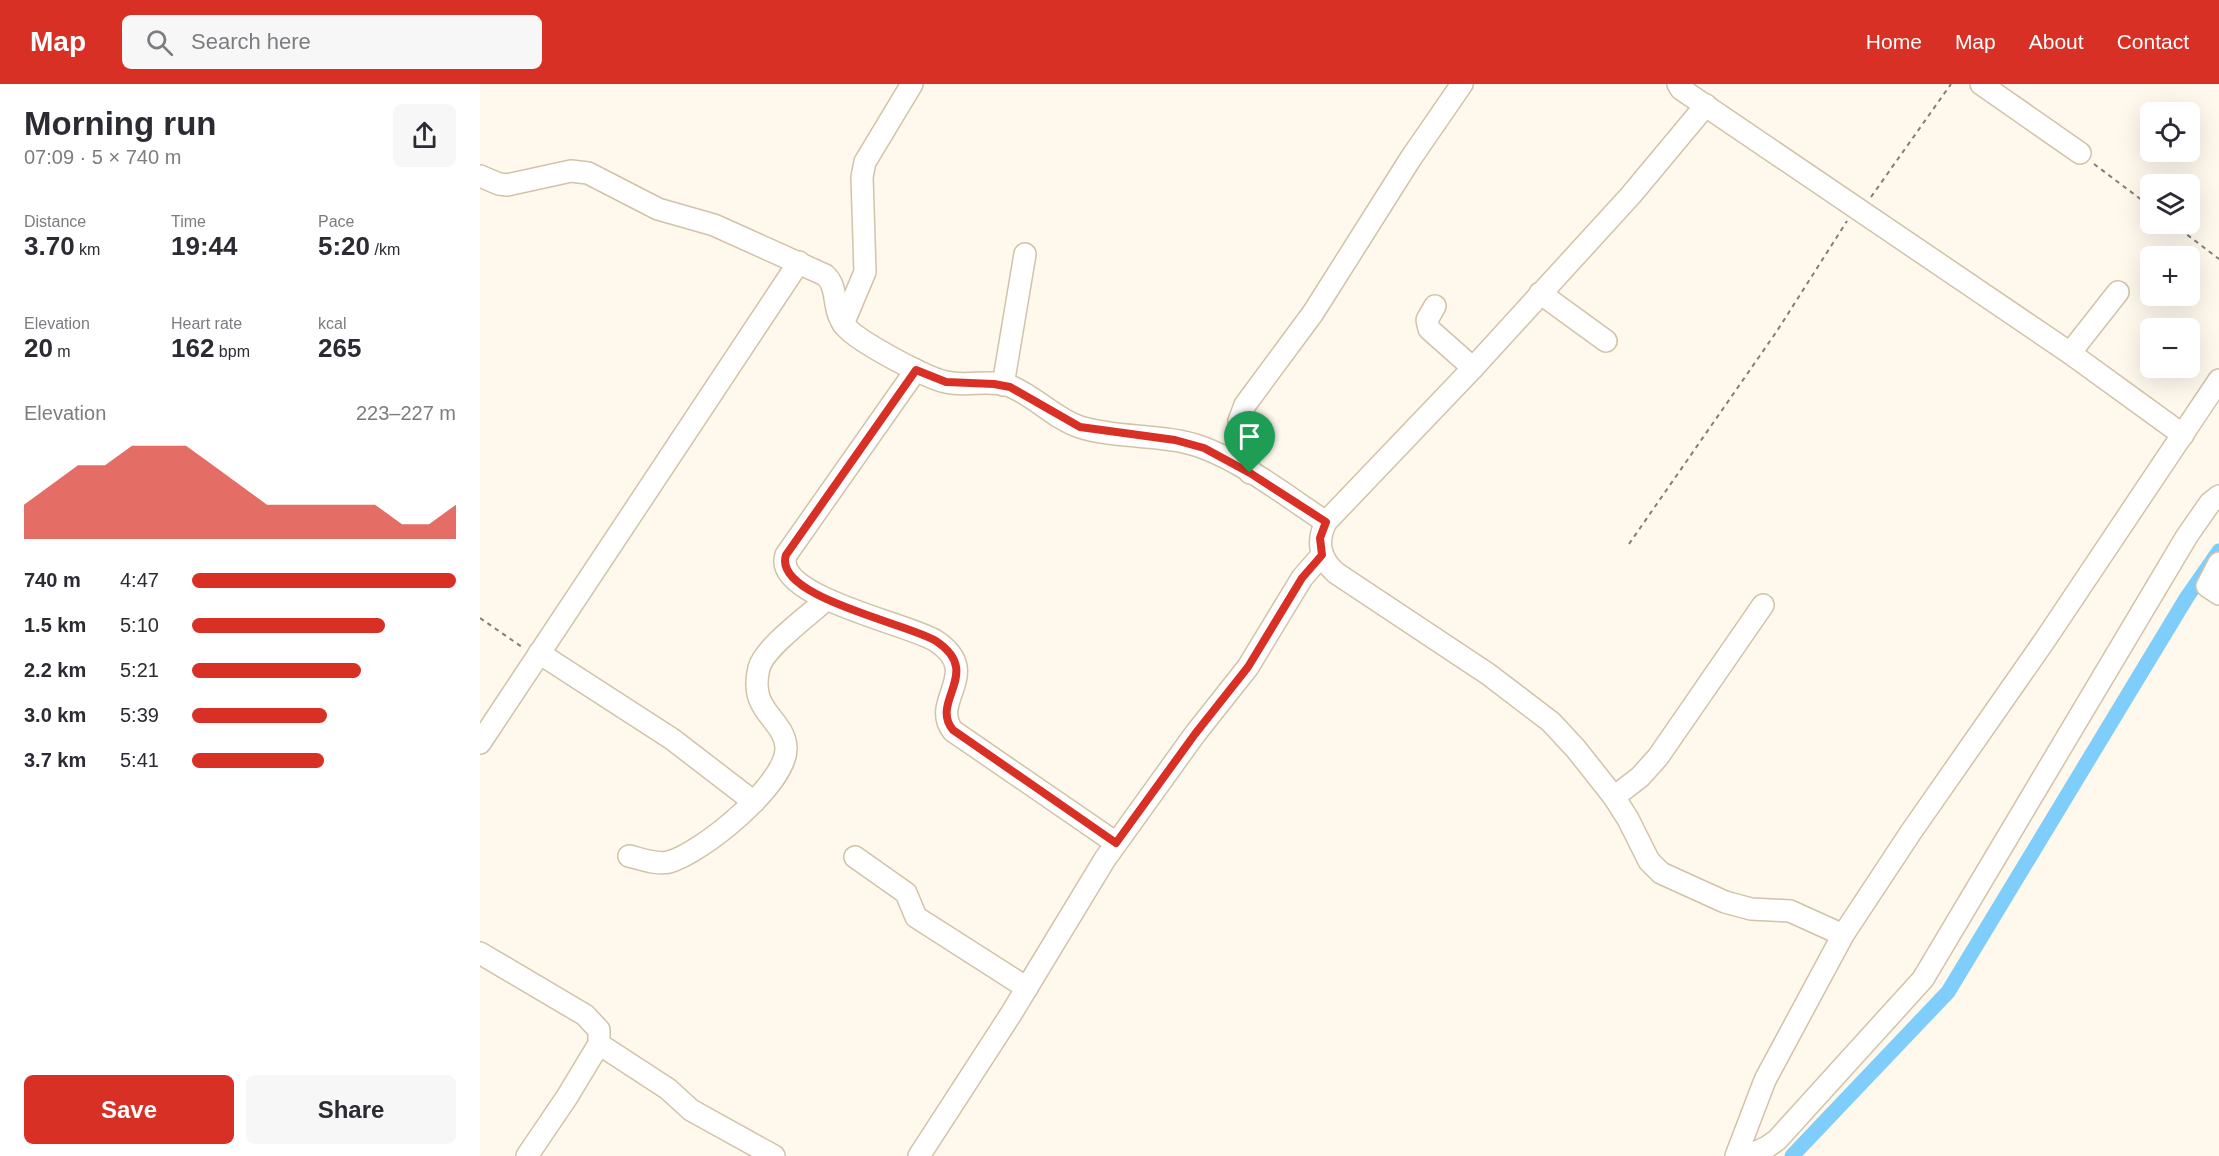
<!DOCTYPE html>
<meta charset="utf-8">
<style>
:root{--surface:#fff;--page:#f7f7f7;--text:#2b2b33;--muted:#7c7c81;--accent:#d93025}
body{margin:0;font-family:Helvetica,sans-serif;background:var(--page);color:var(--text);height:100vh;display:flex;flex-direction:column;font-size:22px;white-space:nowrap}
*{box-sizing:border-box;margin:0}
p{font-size:20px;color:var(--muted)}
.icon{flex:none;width:33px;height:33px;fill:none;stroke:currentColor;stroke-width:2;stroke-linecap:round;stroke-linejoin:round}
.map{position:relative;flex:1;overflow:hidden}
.drawer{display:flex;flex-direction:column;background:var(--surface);width:480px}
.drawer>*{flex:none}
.tools{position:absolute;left:1660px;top:18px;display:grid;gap:12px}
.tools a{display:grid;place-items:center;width:60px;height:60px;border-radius:9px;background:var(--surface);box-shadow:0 6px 24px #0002;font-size:30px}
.pin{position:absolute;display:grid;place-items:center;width:51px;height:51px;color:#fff;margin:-62px -26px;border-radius:50% 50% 50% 0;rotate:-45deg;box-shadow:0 0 6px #0007}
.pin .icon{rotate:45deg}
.round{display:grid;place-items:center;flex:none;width:63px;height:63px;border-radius:9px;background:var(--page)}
.head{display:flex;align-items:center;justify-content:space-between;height:102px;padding:0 24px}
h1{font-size:33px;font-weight:600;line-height:45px}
.stats{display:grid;grid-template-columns:repeat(3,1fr);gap:9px;height:102px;padding:6px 24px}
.stats div{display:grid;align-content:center}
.stats b{font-size:26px;font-weight:600}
.stats small{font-size:16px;font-weight:400}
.stats p{font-size:16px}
.chart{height:168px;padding:12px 24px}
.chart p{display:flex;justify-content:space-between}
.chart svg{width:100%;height:108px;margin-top:6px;fill:var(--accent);opacity:.7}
.action{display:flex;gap:12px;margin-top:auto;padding:12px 24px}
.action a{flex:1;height:69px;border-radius:9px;background:var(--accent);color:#fff;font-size:24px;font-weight:600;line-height:69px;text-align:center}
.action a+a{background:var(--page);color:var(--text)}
ul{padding:0 24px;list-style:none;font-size:20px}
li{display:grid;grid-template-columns:96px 72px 1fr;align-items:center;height:45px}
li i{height:15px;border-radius:8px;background:var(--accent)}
header{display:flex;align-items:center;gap:36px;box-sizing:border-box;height:84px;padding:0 30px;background:var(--accent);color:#fff}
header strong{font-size:28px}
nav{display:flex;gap:33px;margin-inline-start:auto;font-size:21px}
.search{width:420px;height:54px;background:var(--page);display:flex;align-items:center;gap:15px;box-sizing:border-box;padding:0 21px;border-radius:9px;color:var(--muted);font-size:22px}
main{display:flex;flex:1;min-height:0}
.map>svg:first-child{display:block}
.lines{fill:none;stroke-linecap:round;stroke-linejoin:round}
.canal{stroke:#7ecdfa;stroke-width:15}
.minor-casing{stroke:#d2c3a8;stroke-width:24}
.path{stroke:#837e73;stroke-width:2;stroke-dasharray:4.5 4.5;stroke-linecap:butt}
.minor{stroke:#fff;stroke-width:21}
.route-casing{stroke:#fff;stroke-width:12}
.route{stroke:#d93025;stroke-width:8}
</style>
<header>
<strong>Map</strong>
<div class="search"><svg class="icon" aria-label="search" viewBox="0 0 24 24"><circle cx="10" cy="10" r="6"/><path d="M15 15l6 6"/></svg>Search here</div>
<nav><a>Home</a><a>Map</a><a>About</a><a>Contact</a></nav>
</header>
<main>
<section class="drawer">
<div class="head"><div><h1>Morning run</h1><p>07:09 · 5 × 740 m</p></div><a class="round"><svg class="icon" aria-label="share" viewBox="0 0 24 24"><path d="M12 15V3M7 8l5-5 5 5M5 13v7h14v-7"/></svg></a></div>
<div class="stats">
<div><p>Distance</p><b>3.70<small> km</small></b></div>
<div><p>Time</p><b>19:44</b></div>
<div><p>Pace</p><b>5:20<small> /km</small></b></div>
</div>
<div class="stats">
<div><p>Elevation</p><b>20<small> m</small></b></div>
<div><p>Heart rate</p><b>162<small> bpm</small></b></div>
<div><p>kcal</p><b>265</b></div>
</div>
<div class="chart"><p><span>Elevation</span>223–227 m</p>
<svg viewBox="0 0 160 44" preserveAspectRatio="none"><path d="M0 44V30L10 22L20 14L30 14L40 6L50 6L60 6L70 14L80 22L90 30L100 30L110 30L120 30L130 30L140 38L150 38L160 30V44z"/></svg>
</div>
<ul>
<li><b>740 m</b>4:47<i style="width:100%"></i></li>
<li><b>1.5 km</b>5:10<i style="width:73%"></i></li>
<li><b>2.2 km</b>5:21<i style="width:64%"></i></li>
<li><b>3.0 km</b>5:39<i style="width:51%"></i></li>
<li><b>3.7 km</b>5:41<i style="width:50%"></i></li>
</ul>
<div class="action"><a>Save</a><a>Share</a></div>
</section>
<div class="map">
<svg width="1739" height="1072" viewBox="0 0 1739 1072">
<rect width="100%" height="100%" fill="#fef8ed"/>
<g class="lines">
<polyline class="canal" points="1312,1072 1468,908 1707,513 1739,467"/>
<defs>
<g id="minor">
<polyline points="1198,0 1201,5 1590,269 1703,351"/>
<polyline points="1501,0 1600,69"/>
<path d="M1226 21 1151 111 993 284 846 438C836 458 840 475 856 489L1008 590 1071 638 1096 665 1134 713 1148 735 1169 777 1181 789 1245 818 1271 825 1310 827 1363 851"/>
<path d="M0 92 19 100 27 101 91 87 108 89 178 125 234 141 345 191C361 205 349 230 370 247 386 261 446 294 466 298 486 303 510 295 530 302 555 312 575 335 600 343 631 353 672 351 704 358 751 368 806 412 846 438"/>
<polyline points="1060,209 1126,257"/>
<polyline points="955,222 947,236 949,245 993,284"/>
<polyline points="363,240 385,188 382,93 385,78 432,0"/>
<polyline points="1590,269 1638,208"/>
<path d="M436 286 306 471C292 513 430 540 456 557 504 589 449 617 473 647L636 759"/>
<polyline points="523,301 545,170"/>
<polyline points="770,389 760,343 759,337 765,321 833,229 931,74 982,0"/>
<polyline points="1739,479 1727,502 1739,510"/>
<polyline points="59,569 192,655 274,718"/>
<polyline points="0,659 319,178"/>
<polyline points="1134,713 1160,693 1178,673 1283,521"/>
<path d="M149 772C161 775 177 781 189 778 222 769 308 699 306 663 304 634 268 628 279 584 284 564 329 531 346 516"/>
<polyline points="375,773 426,809 436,833 547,904"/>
<polyline points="0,869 105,931 119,946 119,960 87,1013 47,1072"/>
<polyline points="119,960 188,1005 211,1026 294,1072"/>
<polyline points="439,1072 531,930 625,775 715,650 768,583 822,494 842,471"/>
<polyline points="1256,1072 1285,996 1363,851 1431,748 1565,556 1739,296"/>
<polyline points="1268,1072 1287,1063 1297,1056 1443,895 1707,452 1730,419 1739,412"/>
</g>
</defs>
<use href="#minor" class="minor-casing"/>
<g class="path">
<polyline points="1614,80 1671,123"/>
<polyline points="1391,113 1471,0"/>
<polyline points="1693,140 1739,175"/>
<polyline points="1149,460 1297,247 1367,137"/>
<polyline points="0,534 42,563"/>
</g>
<use href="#minor" class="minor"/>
</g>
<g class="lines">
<defs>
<path id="route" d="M436 286 466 298 514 300 530 303 600 343 695 356 724 364 770 389 846 438 840 454 842 471 822 494 768 583 715 650 636 759 473 646C449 617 504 589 456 557 430 540 292 513 306 471Z"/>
</defs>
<use href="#route" class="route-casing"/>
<use href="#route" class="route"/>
</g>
</svg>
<div class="tools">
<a><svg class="icon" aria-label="locate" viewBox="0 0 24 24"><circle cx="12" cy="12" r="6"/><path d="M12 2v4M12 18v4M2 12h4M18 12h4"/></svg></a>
<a><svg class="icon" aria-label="layers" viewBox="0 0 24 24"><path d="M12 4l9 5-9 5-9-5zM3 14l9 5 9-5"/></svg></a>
<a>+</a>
<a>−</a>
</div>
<div class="pin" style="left:770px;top:389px;background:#1e9e55"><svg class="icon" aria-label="arrive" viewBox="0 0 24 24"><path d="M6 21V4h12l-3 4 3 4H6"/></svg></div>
</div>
</main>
